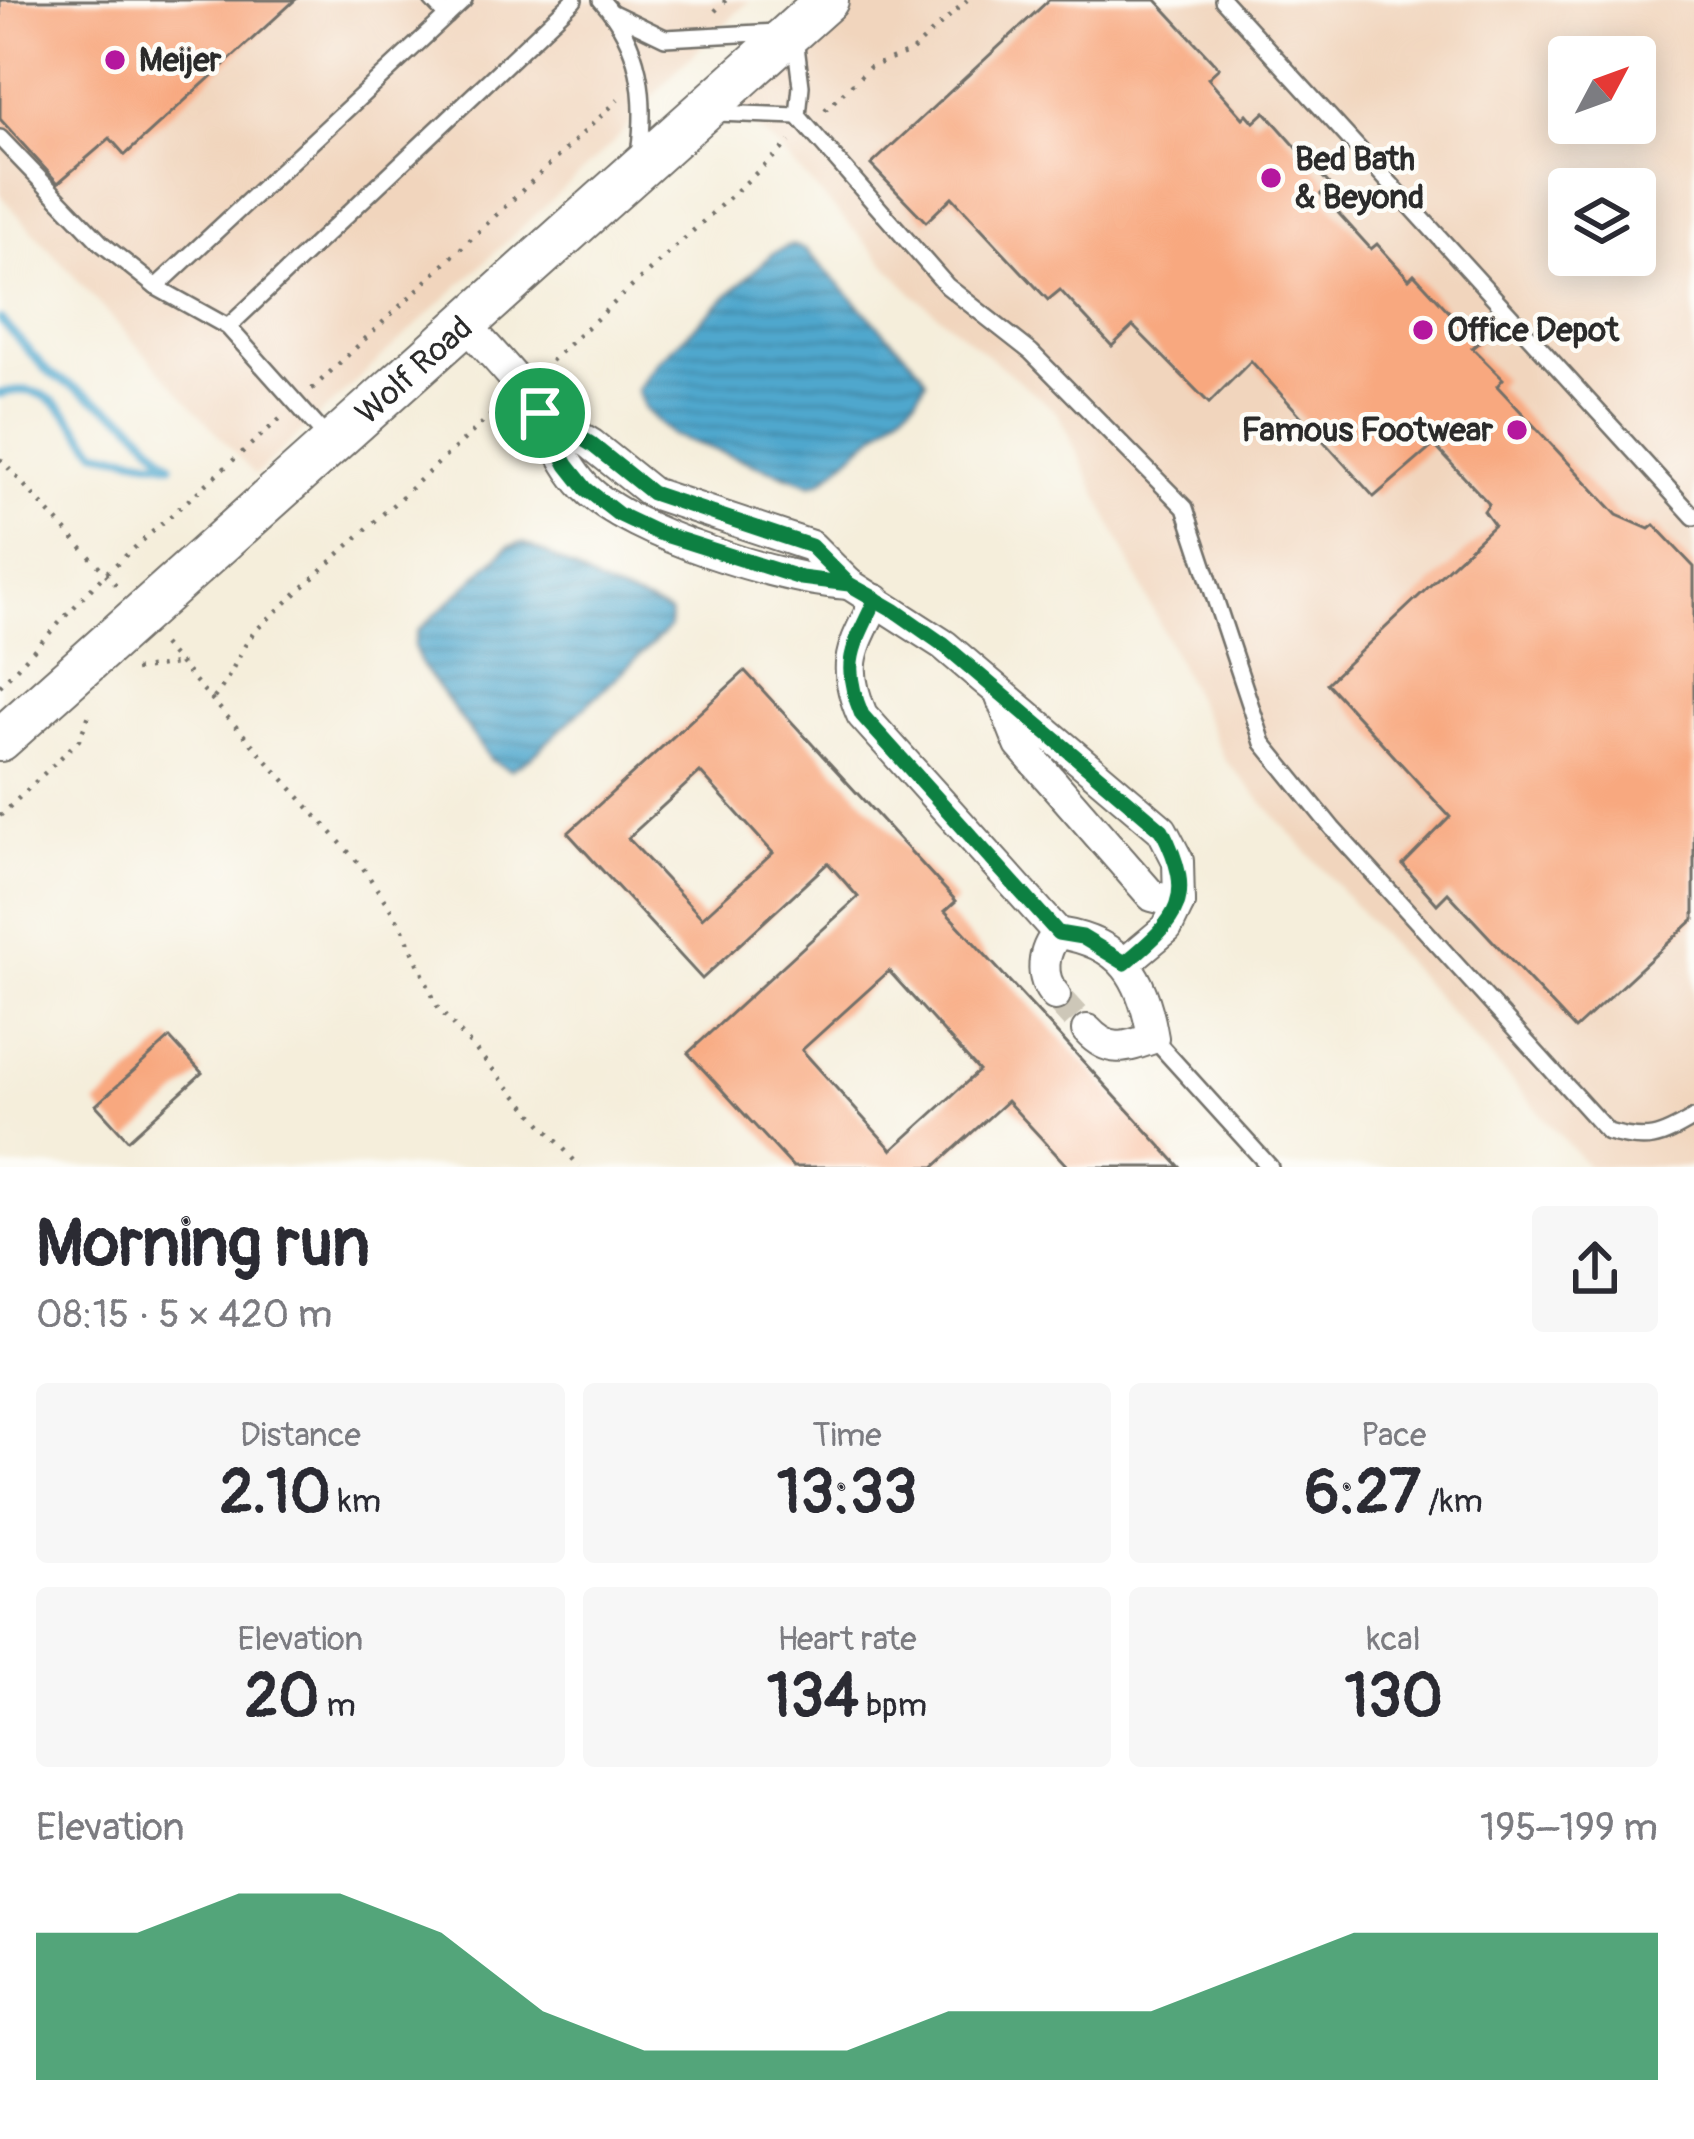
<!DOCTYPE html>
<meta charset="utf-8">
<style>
:root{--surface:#fff;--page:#f7f7f7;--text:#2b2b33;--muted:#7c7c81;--accent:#0b8043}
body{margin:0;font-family:Pangolin,sans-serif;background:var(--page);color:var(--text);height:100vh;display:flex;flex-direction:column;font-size:45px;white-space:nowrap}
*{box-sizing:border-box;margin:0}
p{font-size:39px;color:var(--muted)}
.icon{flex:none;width:66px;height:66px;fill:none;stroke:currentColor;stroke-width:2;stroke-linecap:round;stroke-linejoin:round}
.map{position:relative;height:1167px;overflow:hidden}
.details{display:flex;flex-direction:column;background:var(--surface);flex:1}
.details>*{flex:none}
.needle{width:78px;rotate:49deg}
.controls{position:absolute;left:1548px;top:36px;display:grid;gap:24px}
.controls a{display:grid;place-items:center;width:108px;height:108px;border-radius:12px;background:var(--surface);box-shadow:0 6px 30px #0003;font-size:60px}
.pin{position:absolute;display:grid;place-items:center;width:102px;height:102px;color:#fff;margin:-51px;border:6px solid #fff;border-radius:50%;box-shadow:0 3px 12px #0007}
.round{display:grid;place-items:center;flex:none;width:126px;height:126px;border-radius:12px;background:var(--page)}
.summary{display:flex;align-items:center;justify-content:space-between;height:204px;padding:0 36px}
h1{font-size:66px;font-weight:800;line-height:90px}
.stats{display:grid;grid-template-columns:repeat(3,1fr);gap:18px;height:204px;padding:12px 36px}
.stats div{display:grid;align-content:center;border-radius:12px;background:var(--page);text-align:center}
.stats b{font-size:60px;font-weight:800}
.stats small{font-size:33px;font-weight:400}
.stats p{font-size:33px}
.chart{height:336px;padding:24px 36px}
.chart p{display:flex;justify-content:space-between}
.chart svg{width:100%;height:216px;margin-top:12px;fill:var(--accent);opacity:.7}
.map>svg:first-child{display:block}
.built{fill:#f1d5bd;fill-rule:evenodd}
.water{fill:url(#water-rules);stroke:#3e697c;stroke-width:3}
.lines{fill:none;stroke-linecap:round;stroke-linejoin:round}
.stream{stroke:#50a7cd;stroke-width:9}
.building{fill:#f8a87f;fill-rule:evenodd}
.street-tunnel{stroke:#cdc7b8;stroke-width:30;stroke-dasharray:30 15;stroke-linecap:butt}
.lane-casing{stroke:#726f69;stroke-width:20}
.street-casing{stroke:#726f69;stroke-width:34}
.secondary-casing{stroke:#726f69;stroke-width:46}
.path{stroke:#726f69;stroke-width:4.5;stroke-dasharray:3 9;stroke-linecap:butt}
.lane{stroke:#fff;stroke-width:15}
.street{stroke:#fff;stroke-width:30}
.secondary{stroke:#fff;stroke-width:42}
.route-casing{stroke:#fff;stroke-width:24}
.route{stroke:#0b8043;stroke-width:15}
.poi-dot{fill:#b5179e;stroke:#fdfcf7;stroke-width:4.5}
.labels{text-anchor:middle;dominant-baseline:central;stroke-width:9;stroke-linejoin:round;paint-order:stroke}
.poi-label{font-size:33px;font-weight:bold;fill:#2b2b2b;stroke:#fdfcf7;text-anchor:start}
.street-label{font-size:33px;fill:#2b2b2b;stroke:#fdfcf7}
</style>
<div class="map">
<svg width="1694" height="1167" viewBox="0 0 1694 1167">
<defs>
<pattern id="water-rules" width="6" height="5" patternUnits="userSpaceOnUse" patternTransform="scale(3)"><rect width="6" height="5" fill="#50a7cd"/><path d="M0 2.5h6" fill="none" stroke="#4388a7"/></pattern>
</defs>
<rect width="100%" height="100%" fill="#fdfcf7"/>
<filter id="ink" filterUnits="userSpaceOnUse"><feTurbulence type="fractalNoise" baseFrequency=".00833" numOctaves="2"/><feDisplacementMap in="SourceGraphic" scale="24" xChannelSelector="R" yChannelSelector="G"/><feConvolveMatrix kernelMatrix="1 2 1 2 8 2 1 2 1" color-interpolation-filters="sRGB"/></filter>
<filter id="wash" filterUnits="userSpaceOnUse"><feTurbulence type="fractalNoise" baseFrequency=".004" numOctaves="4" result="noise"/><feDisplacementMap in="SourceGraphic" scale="48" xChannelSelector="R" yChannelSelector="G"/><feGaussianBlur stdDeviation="2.7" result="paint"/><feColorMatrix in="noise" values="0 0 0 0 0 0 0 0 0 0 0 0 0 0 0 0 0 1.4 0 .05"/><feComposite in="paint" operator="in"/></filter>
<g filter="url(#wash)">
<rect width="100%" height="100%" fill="#f5eedb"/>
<g class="built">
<polygon points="0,0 750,0 672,75 615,141 255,475 0,195"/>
<path d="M827 0H1694V1162L1688 1167H1588L1225 760 1058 413 913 294 725 91ZM1569 57H1635V123H1569ZM1569 189H1635V255H1569Z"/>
</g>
<g class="water">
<polygon points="790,245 805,249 921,370 926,381 915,399 823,480 811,484 672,435 645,409 637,390 655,364 772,254"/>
<path d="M523 543C551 554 573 570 599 584 622 596 648 600 670 614L669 628 530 758 510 770 491 760 422 666 414 646 417 632 509 546Z"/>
</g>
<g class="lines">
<g class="stream">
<polyline points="0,319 48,372 129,420 171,464"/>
<path d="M0 394C50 378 68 418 97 451L171 464"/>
</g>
</g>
<g id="blocks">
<g class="building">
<polygon points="0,0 295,0 125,155 110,138 58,183 0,119"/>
<polygon points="1049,0 1156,0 1219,68 1208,78 1243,118 1247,114 1254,122 1265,112 1330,185 1321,194 1371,249 1377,244 1409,279 1414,274 1478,343 1472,348 1503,379 1497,386 1617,515 1649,529 1654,525 1694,567 1694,919 1575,1029 1448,893 1437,904 1403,865 1450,817 1327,683 1494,525 1484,511 1489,504 1434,445 1374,497 1251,361 1209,403 1133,326 1112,346 1060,290 1048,300 952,197 926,222 871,165"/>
<path d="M745 671 956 901 945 911 1180 1167H1068L1007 1101 934 1167H793L688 1053 858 897 828 863 702 979 568 833ZM700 772 773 853 702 918 628 838ZM889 971 979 1071 892 1150 802 1050Z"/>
<polygon points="170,1038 202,1073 128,1140 96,1105"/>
</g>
</g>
</g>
<g filter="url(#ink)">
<use href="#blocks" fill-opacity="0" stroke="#726f69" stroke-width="3"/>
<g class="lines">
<polyline class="street-tunnel" points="1055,995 1087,1030"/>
<defs>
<g id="lane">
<polyline points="432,0 447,16"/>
<path d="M601 0C641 44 647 97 639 154"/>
<polyline points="1223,0 1694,517"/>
<polyline points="611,12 665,38 777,32"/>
<path d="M795 38 801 86 798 116 947 286 1031 352 1185 508 1263 743 1333 829 1608 1132C1647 1143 1659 1139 1694 1118"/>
<polyline points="716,113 798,116"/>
<polyline points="0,138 101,243 156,287 228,327"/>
<polyline points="156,287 464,0"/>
<polyline points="329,440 228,327 574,0"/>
<polyline points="1153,1038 1270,1167"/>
</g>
<g id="street">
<path d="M466 324C491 353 522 383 542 416 556 441 565 466 585 487 631 534 784 581 849 584"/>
<polyline points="540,413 591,444 652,493 811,546 849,584 944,645 1162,830 1178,861 1179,903 1152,896 1020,745 1001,697"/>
<path d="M876 600C853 648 840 663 862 715L1058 933C1123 943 1143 977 1153 1038 1125 1048 1109 1054 1087 1030"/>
<polyline points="1125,963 1167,928 1179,903"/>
<path d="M1055 995C1039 977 1042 951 1058 933"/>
</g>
<g id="secondary">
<path id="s1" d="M0 740C276 494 551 247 827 0"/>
</g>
</defs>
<use href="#lane" class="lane-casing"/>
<use href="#street" class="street-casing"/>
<use href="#secondary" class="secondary-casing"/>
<g class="path">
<polyline points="715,11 726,0"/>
<polyline points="825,110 870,67 911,52 967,0"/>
<polyline points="542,369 790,142"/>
<polyline points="312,389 618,100"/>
<polyline points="0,459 119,588"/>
<polyline points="163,645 363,868 401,925 438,1008 580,1167"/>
<polyline points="135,670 183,663"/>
<polyline points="0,686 106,573 282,417"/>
<path d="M214 698C232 677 238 651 256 630L502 405"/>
<polyline points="0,816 79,740 91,710"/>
</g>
<use href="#lane" class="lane"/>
<use href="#street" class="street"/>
<use href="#secondary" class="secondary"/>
</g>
</g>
<g class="lines" filter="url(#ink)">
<defs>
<path id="route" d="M540 413 591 444 652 493 811 546 849 584 876 599C853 648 840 663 862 715L1058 933 1082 937 1125 963C1178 919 1197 899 1162 830L944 645 894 610 849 584 801 578 656 532 618 514 586 489 567 465 540 413"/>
</defs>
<use href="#route" class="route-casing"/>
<use href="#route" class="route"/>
</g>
<g class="poi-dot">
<circle cx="115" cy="60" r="12"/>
<circle cx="1271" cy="178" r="12"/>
<circle cx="1423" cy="330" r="12"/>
<circle cx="1517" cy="430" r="12"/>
</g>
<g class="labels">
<g class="poi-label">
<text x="139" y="60">Meijer</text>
<text x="1295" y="159">Bed Bath<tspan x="1295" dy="38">&amp; Beyond</tspan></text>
<text x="1447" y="330">Office Depot</text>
<text x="1493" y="430" text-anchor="end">Famous Footwear</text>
</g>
<g class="street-label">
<text stroke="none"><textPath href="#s1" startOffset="555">Wolf Road</textPath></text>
</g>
</g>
</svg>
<div class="controls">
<a><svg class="needle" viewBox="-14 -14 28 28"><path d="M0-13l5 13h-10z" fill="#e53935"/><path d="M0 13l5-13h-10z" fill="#7c7c81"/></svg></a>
<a><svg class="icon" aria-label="layers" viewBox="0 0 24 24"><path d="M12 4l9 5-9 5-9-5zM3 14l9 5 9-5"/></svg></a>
</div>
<div class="pin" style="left:540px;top:413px;background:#1e9e55"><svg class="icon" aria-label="arrive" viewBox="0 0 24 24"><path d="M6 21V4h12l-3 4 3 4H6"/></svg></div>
</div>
<section class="details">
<div class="summary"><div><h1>Morning run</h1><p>08:15 · 5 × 420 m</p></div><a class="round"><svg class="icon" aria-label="share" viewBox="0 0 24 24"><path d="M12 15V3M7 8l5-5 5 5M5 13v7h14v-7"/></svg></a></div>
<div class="stats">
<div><p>Distance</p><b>2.10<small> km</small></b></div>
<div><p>Time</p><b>13:33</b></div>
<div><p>Pace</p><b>6:27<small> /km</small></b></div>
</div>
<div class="stats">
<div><p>Elevation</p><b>20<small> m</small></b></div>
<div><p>Heart rate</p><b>134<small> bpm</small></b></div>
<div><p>kcal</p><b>130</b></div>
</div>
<div class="chart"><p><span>Elevation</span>195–199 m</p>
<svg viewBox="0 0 160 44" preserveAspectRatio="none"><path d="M0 44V14L10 14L20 6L30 6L40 14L50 30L60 38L70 38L80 38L90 30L100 30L110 30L120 22L130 14L140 14L150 14L160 14V44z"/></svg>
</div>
</section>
